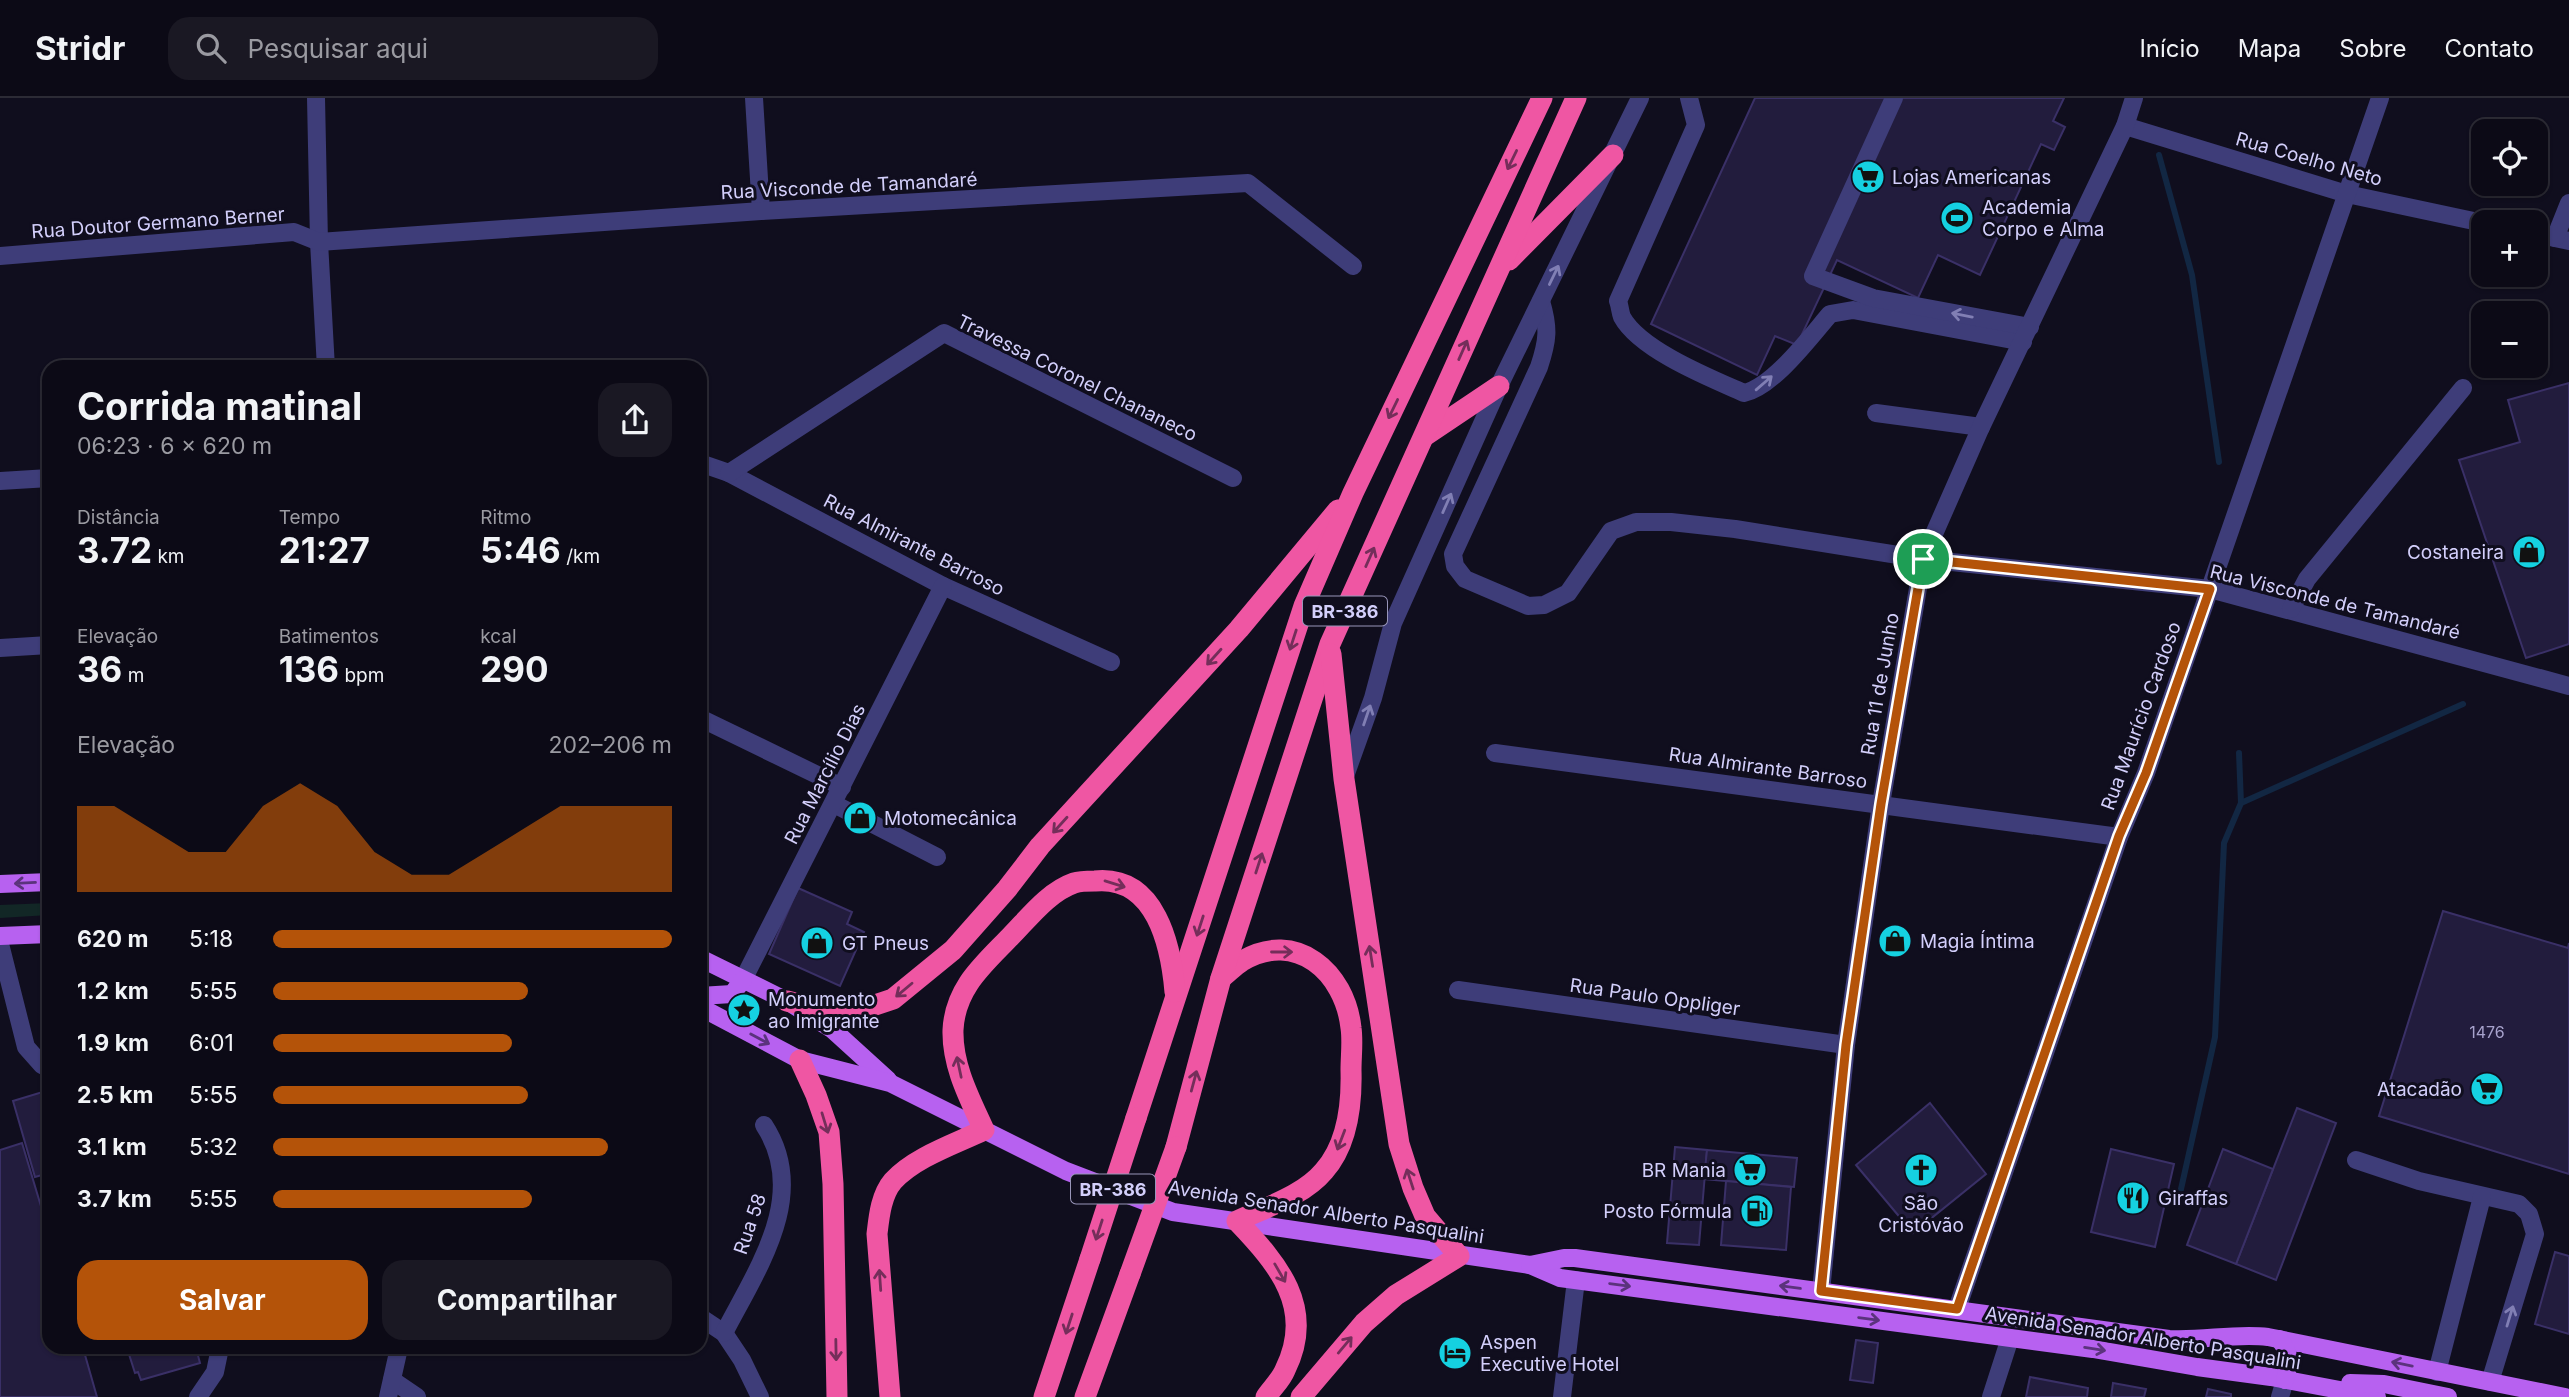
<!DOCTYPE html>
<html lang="pt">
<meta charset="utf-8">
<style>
:root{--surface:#0c0a16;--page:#1a1823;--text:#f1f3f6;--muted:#9a9aa1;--line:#2c2b35;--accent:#b45309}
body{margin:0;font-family:Inter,sans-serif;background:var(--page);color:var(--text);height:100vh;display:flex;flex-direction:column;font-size:26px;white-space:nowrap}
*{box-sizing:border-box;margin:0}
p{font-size:23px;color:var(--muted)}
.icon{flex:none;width:38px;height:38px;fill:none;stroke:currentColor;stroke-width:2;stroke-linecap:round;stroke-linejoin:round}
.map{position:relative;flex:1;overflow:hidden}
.details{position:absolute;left:42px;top:262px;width:665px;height:994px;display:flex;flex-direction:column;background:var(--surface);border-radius:21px;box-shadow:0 2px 5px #0004,0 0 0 2px var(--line)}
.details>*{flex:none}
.fabs{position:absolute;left:2471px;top:21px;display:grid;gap:14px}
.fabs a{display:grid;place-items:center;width:77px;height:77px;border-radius:14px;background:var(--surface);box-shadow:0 2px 5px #0004,0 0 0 2px var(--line);font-size:35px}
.pin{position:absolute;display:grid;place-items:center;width:60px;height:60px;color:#fff;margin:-30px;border:4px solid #fff;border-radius:50%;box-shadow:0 2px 7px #0007}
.round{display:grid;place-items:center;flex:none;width:74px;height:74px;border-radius:21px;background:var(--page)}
.summary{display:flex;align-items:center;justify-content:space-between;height:119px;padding:0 35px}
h1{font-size:38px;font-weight:700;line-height:52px}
.figures{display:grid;grid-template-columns:repeat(3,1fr);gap:10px;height:119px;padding:7px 35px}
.figures div{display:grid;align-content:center}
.figures b{font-size:35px;font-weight:700}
.figures small{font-size:19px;font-weight:400}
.figures p{font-size:19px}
.chart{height:196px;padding:14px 35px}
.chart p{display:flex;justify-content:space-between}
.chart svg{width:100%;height:126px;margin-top:7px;fill:var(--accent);opacity:.7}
.cta{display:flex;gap:14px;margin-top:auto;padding:14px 35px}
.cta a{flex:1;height:80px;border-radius:21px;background:var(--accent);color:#fff;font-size:28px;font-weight:700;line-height:80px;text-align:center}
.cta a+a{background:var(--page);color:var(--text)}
ul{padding:0 35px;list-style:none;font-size:23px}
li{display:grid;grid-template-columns:112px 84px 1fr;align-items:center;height:52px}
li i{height:18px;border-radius:9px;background:var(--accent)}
header{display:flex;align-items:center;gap:42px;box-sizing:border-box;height:98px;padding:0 35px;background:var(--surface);border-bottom:2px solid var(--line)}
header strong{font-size:33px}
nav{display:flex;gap:38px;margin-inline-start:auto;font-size:24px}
.search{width:490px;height:63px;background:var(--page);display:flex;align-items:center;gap:18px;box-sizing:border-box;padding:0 24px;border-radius:21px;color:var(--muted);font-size:26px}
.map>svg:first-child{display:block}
.green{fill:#122726}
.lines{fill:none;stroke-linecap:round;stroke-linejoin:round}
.stream{stroke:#122743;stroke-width:6}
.building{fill:#221c3d;stroke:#3a3067;stroke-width:2}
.minor{stroke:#3e3d79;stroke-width:18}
.major{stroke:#b761f0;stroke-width:18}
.highway{stroke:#ef56a3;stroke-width:21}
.highway-bridge{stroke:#ef56a3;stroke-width:21}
.oneway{stroke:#742e5a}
.oneway2{stroke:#817fb4}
.oneway3{stroke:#5b337c}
.route-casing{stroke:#fff;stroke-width:14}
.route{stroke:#b45309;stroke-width:9}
.labels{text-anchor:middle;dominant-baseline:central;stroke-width:6;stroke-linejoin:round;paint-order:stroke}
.number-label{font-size:16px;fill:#a7a2cc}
.shield{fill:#100e1e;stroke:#9895b9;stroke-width:2}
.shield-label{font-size:18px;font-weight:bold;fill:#d3cffb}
.street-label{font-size:19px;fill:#d3cffb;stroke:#100e1e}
.poi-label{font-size:19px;fill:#d3cffb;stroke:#100e1e;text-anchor:start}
</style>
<header>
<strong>Stridr</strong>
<div class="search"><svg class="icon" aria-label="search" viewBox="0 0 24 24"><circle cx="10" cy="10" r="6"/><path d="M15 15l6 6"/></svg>Pesquisar aqui</div>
<nav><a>Início</a><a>Mapa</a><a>Sobre</a><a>Contato</a></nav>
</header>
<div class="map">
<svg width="2569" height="1299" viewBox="0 0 2569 1299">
<rect width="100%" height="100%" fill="#100e1e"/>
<polygon class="green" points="49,805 49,817 0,820 0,807"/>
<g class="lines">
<g class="stream">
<polyline points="2159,57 2192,177 2219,364"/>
<polyline points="2241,705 2463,606"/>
<polyline points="2179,1100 2215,939 2224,745 2241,705 2239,655"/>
</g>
</g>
<g class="building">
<polygon points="1755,0 2064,0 2053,23 2065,29 2054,52 2041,46 1980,177 1938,157 1918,200 1837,162 1797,247 1775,238 1757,277 1651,226"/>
<polygon points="2569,285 2569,546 2526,560 2459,362 2520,344 2508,302"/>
<polygon points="798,790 852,814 847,826 864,834 840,888 769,856"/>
<polygon points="2443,813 2568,850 2569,845 2569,1076 2379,1018"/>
<polygon points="49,992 49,1075 35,1079 13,1003"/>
<polygon points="1930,1005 1986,1076 1913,1135 1856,1067"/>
<polygon points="2297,1010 2336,1025 2276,1182 2236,1166"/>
<polygon points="22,1045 49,1135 49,1250 83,1250 97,1299 0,1299 0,1052"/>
<polygon points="1675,1049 1707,1052 1699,1147 1667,1145"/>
<polygon points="2111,1051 2174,1066 2155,1149 2091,1134"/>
<polygon points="2223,1051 2273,1071 2236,1166 2187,1147"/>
<polygon points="1707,1052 1797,1060 1794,1089 1704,1081"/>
<polygon points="1726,1083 1791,1089 1786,1152 1721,1147"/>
<polygon points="2555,1154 2569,1158 2569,1236 2535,1226"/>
<polygon points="1856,1242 1878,1245 1873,1285 1850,1282"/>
<polygon points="127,1250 196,1250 200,1265 141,1282 138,1274 135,1275"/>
<polygon points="2030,1279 2088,1290 2087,1299 2026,1299"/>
<polygon points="2113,1285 2146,1291 2144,1299 2111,1299"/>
<polygon points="2208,1291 2231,1296 2231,1299 2206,1299"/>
</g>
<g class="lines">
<g class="minor">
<polyline points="316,0 319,144 326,270"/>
<polyline points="754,0 761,113"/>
<path d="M1689 0 1696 27 1618 203C1620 208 1620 214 1622 219 1640 252 1710 280 1744 295 1773 289 1811 238 1830 216L1853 212 2023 244"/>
<polyline points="1894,0 1813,178 1873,200 2030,229"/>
<polyline points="2125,28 2347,96 2483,125"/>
<polyline points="2536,136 2569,143"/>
<polyline points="2555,140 2569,105"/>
<polyline points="0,158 294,134 319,144 761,113 1248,85 1353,168"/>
<path d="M1541 203C1549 230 1548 242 1539 269L1453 456 1455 468 1465 481 1528 508 1544 507 1568 495 1611 433 1636 424H1671L1735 431 1923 461 2210 491 2569 588"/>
<polyline points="1876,315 1981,329"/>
<polyline points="700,365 729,375 943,488 1111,564"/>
<polyline points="729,375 944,235 1233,380"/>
<polyline points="0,383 49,380"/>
<polyline points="2291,511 2307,481 2463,290"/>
<polyline points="0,550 49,547"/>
<polyline points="700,620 842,689"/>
<polyline points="1495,655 2119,739"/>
<polyline points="1344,681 1373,600 1393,525 1499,288 1640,0"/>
<polyline points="834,706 937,759"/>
<polyline points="0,846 26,949 42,967 49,971"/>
<polyline points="743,882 943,488"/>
<polyline points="1458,892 1846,947"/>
<polyline points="2356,1062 2419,1083 2519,1106 2529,1116 2535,1136 2490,1284"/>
<polyline points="1821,1193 1846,947 1881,706 1923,461 1981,329 2125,28 2134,0"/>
<polyline points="1957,1211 2119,739 2146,675 2380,0"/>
<polyline points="700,1219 724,1235 742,1262 760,1299"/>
<path d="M724 1235C757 1171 810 1097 764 1027"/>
<polyline points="2437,1274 2482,1099"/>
<polyline points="392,1282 417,1299"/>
<polyline points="198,1299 215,1274 220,1250"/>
<polyline points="388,1299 399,1250"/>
<polyline points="1562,1299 1576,1182"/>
<polyline points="1991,1299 2010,1240"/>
<polyline points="2280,1299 2285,1282"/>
</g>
<g class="major">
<polyline points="0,786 49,784"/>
<polyline points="0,838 49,836"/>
<polyline points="700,860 787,903 833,932 888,982"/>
<polyline points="700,898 732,896 743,882"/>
<polyline points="700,909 800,962 890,985 1066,1073 1173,1114 1530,1167 1560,1180 2093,1251 2197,1269 2271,1279 2377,1299"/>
<path d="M1530 1167 1564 1160H1575L2169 1241C2203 1243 2235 1235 2268 1239L2565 1299"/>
<path d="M2279 1241C2291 1256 2290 1264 2285 1282"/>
<polyline points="2350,1285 2384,1286 2448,1299"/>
</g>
<g class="highway">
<polyline points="1509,162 1613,57"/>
<polyline points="1426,337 1499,288"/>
<path d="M1221 880C1228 875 1234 868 1242 863 1296 831 1345 874 1351 930 1353 943 1351 958 1351 972 1352 1007 1348 1046 1324 1073 1303 1098 1266 1109 1237 1123 1278 1166 1316 1210 1285 1272 1281 1282 1272 1290 1266 1299"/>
<polyline points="787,903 831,914 866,910 893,901 953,852 1007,791 1040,748 1239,531 1338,412"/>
<polyline points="800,962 816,997 829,1034 833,1086 837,1299"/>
<polyline points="1136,1020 1304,508 1353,395 1542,0"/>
<polyline points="1176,1049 1221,880 1330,546 1576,0"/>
<path d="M890 1299 877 1136C879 1119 881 1097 893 1083 915 1059 955 1046 984 1032 970 1001 952 968 953 932 955 890 983 867 1010 839 1028 821 1048 794 1074 785 1080 783 1089 783 1095 783 1156 777 1171 848 1175 894"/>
<polyline points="1044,1299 1090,1161"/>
<polyline points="1085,1299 1130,1176"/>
<polyline points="1301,1299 1364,1225 1396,1197 1459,1158 1425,1118 1413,1090 1399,1046 1344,681 1331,556"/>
</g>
<g class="highway-bridge">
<polyline points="1090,1161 1136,1020"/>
<polyline points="1130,1176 1176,1049"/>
</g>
</g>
<defs><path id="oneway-shaft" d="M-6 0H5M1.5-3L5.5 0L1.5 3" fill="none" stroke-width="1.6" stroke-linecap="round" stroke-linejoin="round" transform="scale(1.75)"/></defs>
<g class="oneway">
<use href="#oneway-shaft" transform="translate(1512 62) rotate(116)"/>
<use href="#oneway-shaft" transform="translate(1463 252) rotate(-66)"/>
<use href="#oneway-shaft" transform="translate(1393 311) rotate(116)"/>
<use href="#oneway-shaft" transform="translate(1370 459) rotate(-66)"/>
<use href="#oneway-shaft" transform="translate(1293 542) rotate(108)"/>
<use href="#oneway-shaft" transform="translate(1214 559) rotate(132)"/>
<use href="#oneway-shaft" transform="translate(1060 727) rotate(132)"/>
<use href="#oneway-shaft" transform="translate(1259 765) rotate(-72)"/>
<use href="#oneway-shaft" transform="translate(1115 786) rotate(17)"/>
<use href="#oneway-shaft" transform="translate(1200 828) rotate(108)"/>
<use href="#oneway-shaft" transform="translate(1282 854)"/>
<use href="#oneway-shaft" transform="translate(1371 858) rotate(-99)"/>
<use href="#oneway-shaft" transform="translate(904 892) rotate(140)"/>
<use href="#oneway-shaft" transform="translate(959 969) rotate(-102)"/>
<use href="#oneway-shaft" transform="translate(1194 983) rotate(-75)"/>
<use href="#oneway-shaft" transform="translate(825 1025) rotate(73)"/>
<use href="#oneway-shaft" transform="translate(1341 1042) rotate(111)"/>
<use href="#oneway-shaft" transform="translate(1410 1081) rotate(-108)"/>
<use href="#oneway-shaft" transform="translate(1099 1132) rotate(108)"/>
<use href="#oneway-shaft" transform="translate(1280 1175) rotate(60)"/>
<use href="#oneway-shaft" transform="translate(880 1182) rotate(-94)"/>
<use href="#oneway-shaft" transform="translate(1069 1226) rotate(108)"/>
<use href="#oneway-shaft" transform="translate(1345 1247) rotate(-50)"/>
<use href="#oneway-shaft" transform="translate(836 1252) rotate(89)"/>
</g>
<g class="oneway2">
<use href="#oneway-shaft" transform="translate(1554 177) rotate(-64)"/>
<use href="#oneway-shaft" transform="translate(1962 217) rotate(-169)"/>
<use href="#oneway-shaft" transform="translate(1764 285) rotate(-41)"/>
<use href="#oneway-shaft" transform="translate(1447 405) rotate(-66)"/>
<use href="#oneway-shaft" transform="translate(1367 617) rotate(-71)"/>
<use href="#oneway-shaft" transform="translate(2510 1218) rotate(-73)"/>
</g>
<g class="oneway3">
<use href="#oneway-shaft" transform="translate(25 785) rotate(177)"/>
<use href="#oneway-shaft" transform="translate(760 941) rotate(28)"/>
<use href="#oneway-shaft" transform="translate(1620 1187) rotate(8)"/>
<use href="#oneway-shaft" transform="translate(1790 1189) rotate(-172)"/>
<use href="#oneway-shaft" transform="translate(1869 1221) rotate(8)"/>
<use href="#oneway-shaft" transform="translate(2095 1251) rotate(9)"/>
<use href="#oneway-shaft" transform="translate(2402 1266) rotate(-168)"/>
</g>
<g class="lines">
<defs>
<polygon id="route" points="1923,461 2210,491 2146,675 2119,738 1957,1211 1821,1193 1846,947 1881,706"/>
</defs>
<use href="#route" class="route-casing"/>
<use href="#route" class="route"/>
</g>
<defs>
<symbol id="supermarket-disc" viewBox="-11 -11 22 22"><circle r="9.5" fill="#15d1e1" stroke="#100e1e"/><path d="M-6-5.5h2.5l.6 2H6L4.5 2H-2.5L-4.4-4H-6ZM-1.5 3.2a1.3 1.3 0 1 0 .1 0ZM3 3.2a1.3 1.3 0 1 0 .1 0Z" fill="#111"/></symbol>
<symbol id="stadium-disc" viewBox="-11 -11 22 22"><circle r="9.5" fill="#15d1e1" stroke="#100e1e"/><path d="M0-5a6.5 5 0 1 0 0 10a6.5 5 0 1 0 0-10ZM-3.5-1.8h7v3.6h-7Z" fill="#111"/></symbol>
<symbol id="shop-disc" viewBox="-11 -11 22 22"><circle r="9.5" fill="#15d1e1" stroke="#100e1e"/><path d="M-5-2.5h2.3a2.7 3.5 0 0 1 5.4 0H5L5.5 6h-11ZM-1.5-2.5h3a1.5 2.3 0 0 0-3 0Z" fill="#111"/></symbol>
<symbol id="sight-disc" viewBox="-11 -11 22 22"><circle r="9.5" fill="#15d1e1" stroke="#100e1e"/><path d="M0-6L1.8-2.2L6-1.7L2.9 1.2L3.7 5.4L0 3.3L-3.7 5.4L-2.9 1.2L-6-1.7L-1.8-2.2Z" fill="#111"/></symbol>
<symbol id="church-disc" viewBox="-11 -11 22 22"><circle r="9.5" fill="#15d1e1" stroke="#100e1e"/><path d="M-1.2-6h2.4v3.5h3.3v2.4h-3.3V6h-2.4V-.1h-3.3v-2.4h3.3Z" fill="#111"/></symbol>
<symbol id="restaurant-disc" viewBox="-11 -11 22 22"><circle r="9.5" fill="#15d1e1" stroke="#100e1e"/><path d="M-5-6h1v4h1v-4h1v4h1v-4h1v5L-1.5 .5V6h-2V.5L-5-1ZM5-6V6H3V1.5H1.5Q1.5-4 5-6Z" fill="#111"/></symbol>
<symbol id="fuel-disc" viewBox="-11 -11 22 22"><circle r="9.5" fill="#15d1e1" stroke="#100e1e"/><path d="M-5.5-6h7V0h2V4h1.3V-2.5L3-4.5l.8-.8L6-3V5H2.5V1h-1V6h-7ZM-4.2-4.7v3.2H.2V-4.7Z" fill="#111"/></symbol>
<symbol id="hotel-disc" viewBox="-11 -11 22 22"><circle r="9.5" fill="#15d1e1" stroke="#100e1e"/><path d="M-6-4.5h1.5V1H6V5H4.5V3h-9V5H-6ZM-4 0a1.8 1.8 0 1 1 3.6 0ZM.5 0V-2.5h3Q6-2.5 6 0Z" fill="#111"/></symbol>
</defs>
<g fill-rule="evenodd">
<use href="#supermarket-disc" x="1849" y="60" width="38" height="38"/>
<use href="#stadium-disc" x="1938" y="101" width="38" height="38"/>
<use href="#shop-disc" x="2510" y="435" width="38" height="38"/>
<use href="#shop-disc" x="841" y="701" width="38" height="38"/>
<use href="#shop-disc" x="1876" y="824" width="38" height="38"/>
<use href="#shop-disc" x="798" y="826" width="38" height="38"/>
<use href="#sight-disc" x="725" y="893" width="38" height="38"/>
<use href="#supermarket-disc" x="2468" y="972" width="38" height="38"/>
<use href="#supermarket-disc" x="1731" y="1053" width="38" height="38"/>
<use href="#church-disc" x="1902" y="1053" width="38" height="38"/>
<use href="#restaurant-disc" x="2114" y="1081" width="38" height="38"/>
<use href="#fuel-disc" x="1738" y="1094" width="38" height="38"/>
<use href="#hotel-disc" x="1436" y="1236" width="38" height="38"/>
</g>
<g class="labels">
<g class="number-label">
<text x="2487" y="934">1476</text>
</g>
<g class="shield">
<rect x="1303" y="498.5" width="84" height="29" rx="5"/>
<rect x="1071" y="1076.5" width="84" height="29" rx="5"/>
</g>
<g class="shield-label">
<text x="1345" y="513">BR-386</text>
<text x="1113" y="1091">BR-386</text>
</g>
<g class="street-label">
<text transform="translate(2309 61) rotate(16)">Rua Coelho Neto</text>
<text transform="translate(849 88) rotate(-3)">Rua Visconde de Tamandaré</text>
<text transform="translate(158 125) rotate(-4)">Rua Doutor Germano Berner</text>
<text transform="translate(1077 280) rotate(26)">Travessa Coronel Chananeco</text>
<text transform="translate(914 447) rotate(27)">Rua Almirante Barroso</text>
<text transform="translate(2335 504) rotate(14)">Rua Visconde de Tamandaré</text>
<text transform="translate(1880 586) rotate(-80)">Rua 11 de Junho</text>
<text transform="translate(2141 618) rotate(-70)">Rua Maurício Cardoso</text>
<text transform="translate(1768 670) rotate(8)">Rua Almirante Barroso</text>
<text transform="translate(825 676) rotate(-63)">Rua Marcílio Dias</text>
<text transform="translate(1655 899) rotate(8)">Rua Paulo Oppliger</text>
<text transform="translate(1326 1114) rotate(9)">Avenida Senador Alberto Pasqualini</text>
<text transform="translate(750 1126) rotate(-71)">Rua 58</text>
<text transform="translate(2143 1240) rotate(9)">Avenida Senador Alberto Pasqualini</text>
</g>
<g class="poi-label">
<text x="1892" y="79">Lojas Americanas</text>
<text x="1982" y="109">Academia<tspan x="1982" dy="22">Corpo e Alma</tspan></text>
<text x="2504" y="454" text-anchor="end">Costaneira</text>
<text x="884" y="720">Motomecânica</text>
<text x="1920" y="843">Magia Íntima</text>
<text x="842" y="845">GT Pneus</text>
<text x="768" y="901">Monumento<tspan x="768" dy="22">ao Imigrante</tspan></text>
<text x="2462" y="991" text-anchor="end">Atacadão</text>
<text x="1726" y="1072" text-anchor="end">BR Mania</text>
<text x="2158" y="1100">Giraffas</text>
<text x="1921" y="1105" text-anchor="middle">São<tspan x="1921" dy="22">Cristóvão</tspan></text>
<text x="1732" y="1113" text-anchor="end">Posto Fórmula</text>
<text x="1480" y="1244">Aspen<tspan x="1480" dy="22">Executive Hotel</tspan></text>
</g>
</g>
</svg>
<div class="fabs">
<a><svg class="icon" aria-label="locate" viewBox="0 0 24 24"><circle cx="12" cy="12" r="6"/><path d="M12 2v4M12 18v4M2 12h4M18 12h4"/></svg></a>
<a>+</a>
<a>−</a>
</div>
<div class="pin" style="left:1923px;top:461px;background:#1e9e55"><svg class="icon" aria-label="arrive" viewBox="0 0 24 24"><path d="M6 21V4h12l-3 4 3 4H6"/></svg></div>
<section class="details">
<div class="summary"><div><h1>Corrida matinal</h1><p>06:23 · 6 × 620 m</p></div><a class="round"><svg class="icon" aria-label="share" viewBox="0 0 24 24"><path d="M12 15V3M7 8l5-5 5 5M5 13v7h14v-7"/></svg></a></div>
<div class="figures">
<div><p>Distância</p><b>3.72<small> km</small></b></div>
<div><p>Tempo</p><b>21:27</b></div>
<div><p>Ritmo</p><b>5:46<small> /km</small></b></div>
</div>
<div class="figures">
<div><p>Elevação</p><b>36<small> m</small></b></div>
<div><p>Batimentos</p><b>136<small> bpm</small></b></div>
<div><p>kcal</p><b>290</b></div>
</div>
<div class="chart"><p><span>Elevação</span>202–206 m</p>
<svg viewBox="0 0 160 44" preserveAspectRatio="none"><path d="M0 44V14L10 14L20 22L30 30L40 30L50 14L60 6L70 14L80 30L90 38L100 38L110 30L120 22L130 14L140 14L150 14L160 14V44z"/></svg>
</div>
<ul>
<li><b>620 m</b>5:18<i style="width:100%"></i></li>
<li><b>1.2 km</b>5:55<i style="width:64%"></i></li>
<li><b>1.9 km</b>6:01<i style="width:60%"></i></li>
<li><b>2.5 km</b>5:55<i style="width:64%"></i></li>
<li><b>3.1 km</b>5:32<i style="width:84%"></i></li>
<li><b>3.7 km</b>5:55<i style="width:65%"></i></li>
</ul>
<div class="cta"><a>Salvar</a><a>Compartilhar</a></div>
</section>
</div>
